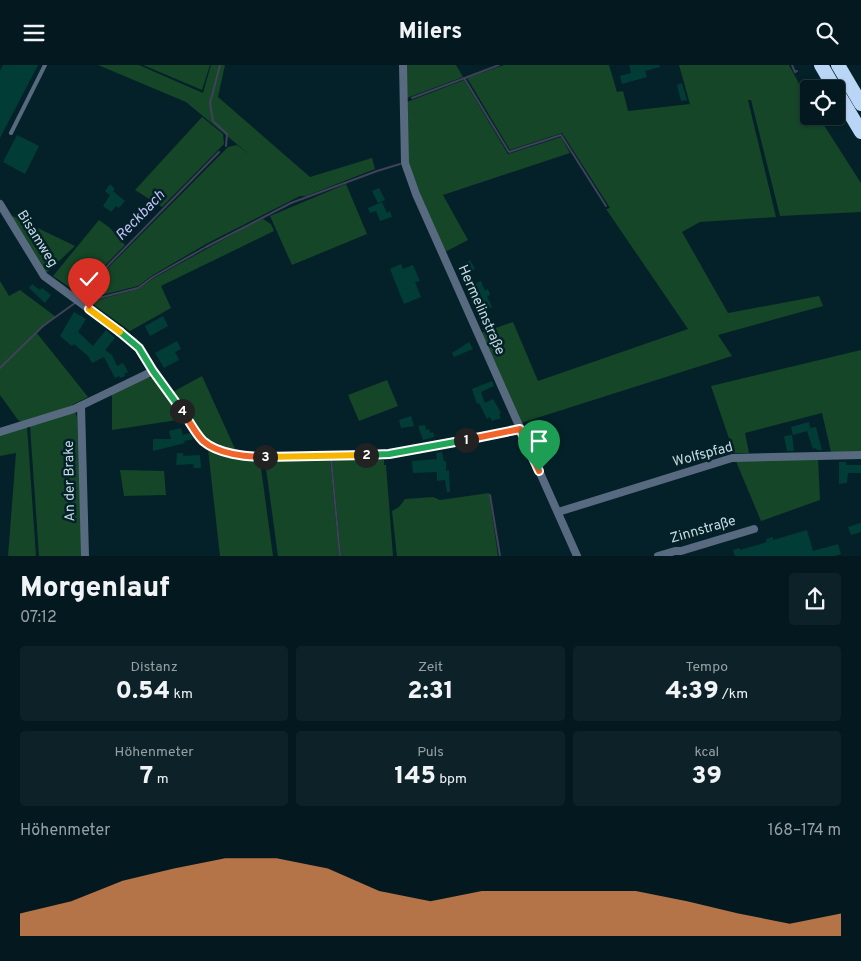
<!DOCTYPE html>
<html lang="de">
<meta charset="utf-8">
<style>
:root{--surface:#03191f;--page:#0d2228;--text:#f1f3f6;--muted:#97a0a4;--line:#24383d;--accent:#ff9b5a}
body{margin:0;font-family:Overpass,sans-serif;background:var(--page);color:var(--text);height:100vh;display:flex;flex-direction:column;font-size:19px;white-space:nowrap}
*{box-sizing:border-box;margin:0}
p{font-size:16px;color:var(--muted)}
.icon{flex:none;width:28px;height:28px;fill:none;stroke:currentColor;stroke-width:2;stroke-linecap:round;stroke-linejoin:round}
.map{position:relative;height:491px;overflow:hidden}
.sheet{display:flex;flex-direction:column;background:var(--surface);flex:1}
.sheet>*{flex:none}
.controls{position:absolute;left:800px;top:15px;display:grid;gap:10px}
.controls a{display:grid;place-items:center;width:45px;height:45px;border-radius:5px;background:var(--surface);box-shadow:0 1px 4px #0004,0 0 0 1px var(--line);font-size:25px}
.pin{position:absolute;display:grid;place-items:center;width:42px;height:42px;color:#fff;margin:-51px -21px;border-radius:50% 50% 50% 0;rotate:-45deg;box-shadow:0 0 5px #0007}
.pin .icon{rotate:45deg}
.km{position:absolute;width:25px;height:25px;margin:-12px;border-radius:50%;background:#222;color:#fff;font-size:14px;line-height:25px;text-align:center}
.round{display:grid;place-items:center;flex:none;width:52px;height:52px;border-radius:5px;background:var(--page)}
.summary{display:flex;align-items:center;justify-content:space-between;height:85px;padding:0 20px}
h1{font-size:28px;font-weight:800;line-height:38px}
.stats{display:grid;grid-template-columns:repeat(3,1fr);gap:8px;height:85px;padding:5px 20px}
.stats div{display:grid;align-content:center;border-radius:5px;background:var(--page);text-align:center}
.stats b{font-size:25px;font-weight:800}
.stats small{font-size:14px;font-weight:400}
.stats p{font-size:14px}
.chart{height:140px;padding:10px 20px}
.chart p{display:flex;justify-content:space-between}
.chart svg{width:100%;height:90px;margin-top:5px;fill:var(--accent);opacity:.7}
header{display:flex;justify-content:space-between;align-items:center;height:65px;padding:0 20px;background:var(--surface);font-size:22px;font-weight:800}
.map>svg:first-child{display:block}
.green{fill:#144627}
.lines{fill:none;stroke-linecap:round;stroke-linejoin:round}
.stream{stroke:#40415a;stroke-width:2}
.building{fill:#023c37}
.lane{stroke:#586a80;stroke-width:4}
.street{stroke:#586a80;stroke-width:8}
.highway{stroke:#bad6f7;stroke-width:14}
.split-1-casing{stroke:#fff;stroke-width:10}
.split-2-casing{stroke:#fff;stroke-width:10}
.split-3-casing{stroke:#fff;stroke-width:10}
.split-4-casing{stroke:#fff;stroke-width:10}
.split-5-casing{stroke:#fff;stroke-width:10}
.split-6-casing{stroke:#fff;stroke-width:10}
.split-1{stroke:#f0652b;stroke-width:6}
.split-2{stroke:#22a559;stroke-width:6}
.split-3{stroke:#f5b400;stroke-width:6}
.split-4{stroke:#f0652b;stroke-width:6}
.split-5{stroke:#22a559;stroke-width:6}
.split-6{stroke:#f5b400;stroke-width:6}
.labels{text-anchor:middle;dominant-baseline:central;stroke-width:5;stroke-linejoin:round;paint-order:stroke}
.street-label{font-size:14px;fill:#c6dae1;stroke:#042129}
.water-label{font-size:15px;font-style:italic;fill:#c2c0f4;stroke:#042129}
</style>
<header><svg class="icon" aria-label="menu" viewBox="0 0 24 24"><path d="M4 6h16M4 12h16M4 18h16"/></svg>Milers<svg class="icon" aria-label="search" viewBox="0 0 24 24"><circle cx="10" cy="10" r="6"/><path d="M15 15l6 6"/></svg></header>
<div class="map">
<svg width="861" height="491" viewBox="0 0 861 491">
<rect width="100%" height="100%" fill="#042129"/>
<g class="green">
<polygon points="98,0 139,0 203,28 211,0 225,0 218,32 310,112 372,93 375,104 306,131 300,131 206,179 153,210 138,221 86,234 81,230 228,82 237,80 250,90 186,37"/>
<polygon points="143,0 210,0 202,25"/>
<polygon points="407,0 456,0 463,12 407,33"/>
<polygon points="504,0 609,0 617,27 623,26 628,46 690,39 679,0 789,0 809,37 809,51 818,51 861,118 861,147 780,151 751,35 748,35 776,152 700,157 682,167 728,248 819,231 823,241 718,270 732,291 521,358 481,268 513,257 538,316 688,264 606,144 610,143 562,68 510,85 467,13"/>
<polygon points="464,15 508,89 561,72 570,88 443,130 468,175 445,187 408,100 407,37"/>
<polygon points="202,52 223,69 224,79 162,142 135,125"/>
<polygon points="346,119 367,169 292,200 270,151"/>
<polygon points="13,151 75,181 44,210 11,155"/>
<polygon points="263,154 271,159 274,166 161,221 171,243 130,266 90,237 138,224 154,213 257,156"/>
<polygon points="99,155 110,163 125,180 78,228 53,211"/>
<polygon points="0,216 9,231 20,225 56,252 36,267 88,332 72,340 77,352 82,491 39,491 30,361 18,355 0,330"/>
<polygon points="861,285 861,387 831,387 822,348 745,368 749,388 734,388 711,321"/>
<polygon points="202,311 236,386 217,381 205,374 171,328"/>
<polygon points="145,312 154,313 184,354 112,365 112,329"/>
<polygon points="387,315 398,341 359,356 348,330"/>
<polygon points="27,361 36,491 8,491 16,388 0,391 0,369"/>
<path d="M208 384C224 394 242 395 260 396L273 491H220Z"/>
<polygon points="818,393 820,435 761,456 735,394"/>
<polygon points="330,395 339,491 278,491 265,396"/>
<polygon points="332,395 384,395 384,400 386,400 393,491 341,491"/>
<polygon points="120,405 164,406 166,430 124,431"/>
<polygon points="489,428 498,491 397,491 392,446 399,442 405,434 433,432 440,435"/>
</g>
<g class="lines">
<g class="stream">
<polyline points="220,0 210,38 213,56 227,69 226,81"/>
<polyline points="792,0 795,7 797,6"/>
<polyline points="464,13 509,87 561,70 606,141"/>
<polyline points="412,33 499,0"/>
<polyline points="219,87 79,230 87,236 138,223 153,212 206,182 291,138 377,106 400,99"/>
<polyline points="0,303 43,261 75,238"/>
<polyline points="331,394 340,491"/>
<polyline points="490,430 500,491"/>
</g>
</g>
<g class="building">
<polygon points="3,0 38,0 0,73 0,6"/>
<polygon points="629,0 659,0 660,2 645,6 647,12 622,19 620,11 631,8"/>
<polygon points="682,18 687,35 681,36 677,20"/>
<polygon points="17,70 39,81 25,109 3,97"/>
<polygon points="110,119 115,124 113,126 125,136 119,143 116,141 111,147 103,141 110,130 105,126"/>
<polygon points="379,123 385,135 378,138 372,126"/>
<polygon points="382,137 387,148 390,146 392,152 380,156 376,146 370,148 368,143"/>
<polygon points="470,195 475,204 465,209 460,200"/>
<polygon points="401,199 403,204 413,200 420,216 415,217 421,232 404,239 390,204"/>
<polygon points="481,216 485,226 488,224 490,230 487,231 492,242 480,247 477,240 484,238 478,224 475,226 472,220"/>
<polygon points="32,219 40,225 42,223 51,230 45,238 29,223"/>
<polygon points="74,247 86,254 78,267 93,281 106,265 115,273 105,285 112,290 117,301 123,298 128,307 124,309 125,311 120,313 119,311 115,313 104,292 92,298 88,291 74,279 72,281 60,271"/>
<polygon points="163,251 168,261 150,271 145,261"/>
<polygon points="177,276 181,284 175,287 179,295 164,303 155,288"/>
<polygon points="469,277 473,284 454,292 452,288"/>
<polygon points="492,316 494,321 481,327 485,338 493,334 501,348 499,349 501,353 492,356 490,352 487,354 479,338 477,339 472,324"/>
<polygon points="411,351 414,361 401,363 399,355"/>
<polygon points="809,357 810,363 816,362 822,385 817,385 816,383 813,384 807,366 793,370 791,362"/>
<polygon points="425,360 426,365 429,364 430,368 433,367 434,372 423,375 418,361"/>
<polygon points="181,363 183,370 190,368 194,374 184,376 185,378 153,386 153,374 171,374 169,366"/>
<polygon points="792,370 794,386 787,386 784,371"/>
<polygon points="442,387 444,396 446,396 446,406 449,405 450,427 447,427 445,415 437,416 437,407 413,408 412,396 437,394 436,388"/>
<polygon points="177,388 183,388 183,391 200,390 201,403 194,403 193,399 176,400"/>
<polygon points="839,397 846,397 846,400 861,400 861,408 848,408 847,418 839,419"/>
<polygon points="861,458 861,467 851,470 848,462"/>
<polygon points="807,465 813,486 838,479 841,489 835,491 735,491 733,485 739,483 740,485 767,477 766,474 773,472 773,475"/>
</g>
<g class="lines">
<polyline class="lane" points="11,68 45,0"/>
<g class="street">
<polyline points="403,0 405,98 416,129 577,491"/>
<polyline points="0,139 44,211 134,277 153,306 203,376 218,384 238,389 262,392 389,389 520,364"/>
<polyline points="81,341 85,491"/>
<polyline points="0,367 74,344 153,306"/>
<polyline points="558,447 732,393 861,390"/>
<polyline points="658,491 675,486 681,486 754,464"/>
</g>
<g class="highway">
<polyline points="821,0 835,24"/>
<polyline points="838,0 861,39"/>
<polyline points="836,25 861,67"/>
</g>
</g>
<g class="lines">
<defs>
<polyline id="split-1" points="466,375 520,364 539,406"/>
<polyline id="split-2" points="366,390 389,389 466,375"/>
<polyline id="split-3" points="265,392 366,390"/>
<path id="split-4" d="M182 346C189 355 195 368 203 376 218 389 246 392 265 392"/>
<polyline id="split-5" points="120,267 139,283 153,306 182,346"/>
<polyline id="split-6" points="89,244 120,267"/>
</defs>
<use href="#split-1" class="split-1-casing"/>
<use href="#split-2" class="split-2-casing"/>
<use href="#split-3" class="split-3-casing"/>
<use href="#split-4" class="split-4-casing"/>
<use href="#split-5" class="split-5-casing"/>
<use href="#split-6" class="split-6-casing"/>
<use href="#split-1" class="split-1"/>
<use href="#split-2" class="split-2"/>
<use href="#split-3" class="split-3"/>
<use href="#split-4" class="split-4"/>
<use href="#split-5" class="split-5"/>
<use href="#split-6" class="split-6"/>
</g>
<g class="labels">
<g class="street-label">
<text transform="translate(37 174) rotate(58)">Bisamweg</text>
<text transform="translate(481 245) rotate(66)">Hermelinstraße</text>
<text transform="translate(703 390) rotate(-15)">Wolfspfad</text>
<text transform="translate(70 416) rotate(-91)">An der Brake</text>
<text transform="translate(703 465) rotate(-16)">Zinnstraße</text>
</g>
<g class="water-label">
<text transform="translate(141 151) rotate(-46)">Reckbach</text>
</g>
</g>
</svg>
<div class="controls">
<a><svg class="icon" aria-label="locate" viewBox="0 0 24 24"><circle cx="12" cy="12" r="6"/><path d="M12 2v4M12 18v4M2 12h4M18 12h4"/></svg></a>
</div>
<div class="pin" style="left:539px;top:406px;background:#1e9e55"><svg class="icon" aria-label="arrive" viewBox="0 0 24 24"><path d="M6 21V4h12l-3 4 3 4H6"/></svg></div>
<div class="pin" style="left:89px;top:244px;background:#d93025"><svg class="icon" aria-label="check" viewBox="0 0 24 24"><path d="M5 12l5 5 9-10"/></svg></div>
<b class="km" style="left:466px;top:375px">1</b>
<b class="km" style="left:366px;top:390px">2</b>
<b class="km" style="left:265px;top:392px">3</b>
<b class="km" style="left:182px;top:346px">4</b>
</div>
<section class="sheet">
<div class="summary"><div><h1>Morgenlauf</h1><p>07:12</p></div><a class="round"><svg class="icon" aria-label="share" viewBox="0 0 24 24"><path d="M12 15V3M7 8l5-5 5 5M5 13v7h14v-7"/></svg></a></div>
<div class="stats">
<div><p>Distanz</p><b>0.54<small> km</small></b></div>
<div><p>Zeit</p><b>2:31</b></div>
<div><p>Tempo</p><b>4:39<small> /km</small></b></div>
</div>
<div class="stats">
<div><p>Höhenmeter</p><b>7<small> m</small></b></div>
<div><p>Puls</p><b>145<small> bpm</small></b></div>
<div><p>kcal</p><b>39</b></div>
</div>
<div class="chart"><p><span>Höhenmeter</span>168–174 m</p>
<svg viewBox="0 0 160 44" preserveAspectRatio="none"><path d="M0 44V33L10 27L20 17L30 11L40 6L50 6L60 11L70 22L80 27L90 22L100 22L110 22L120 22L130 27L140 33L150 38L160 33V44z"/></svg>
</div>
</section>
